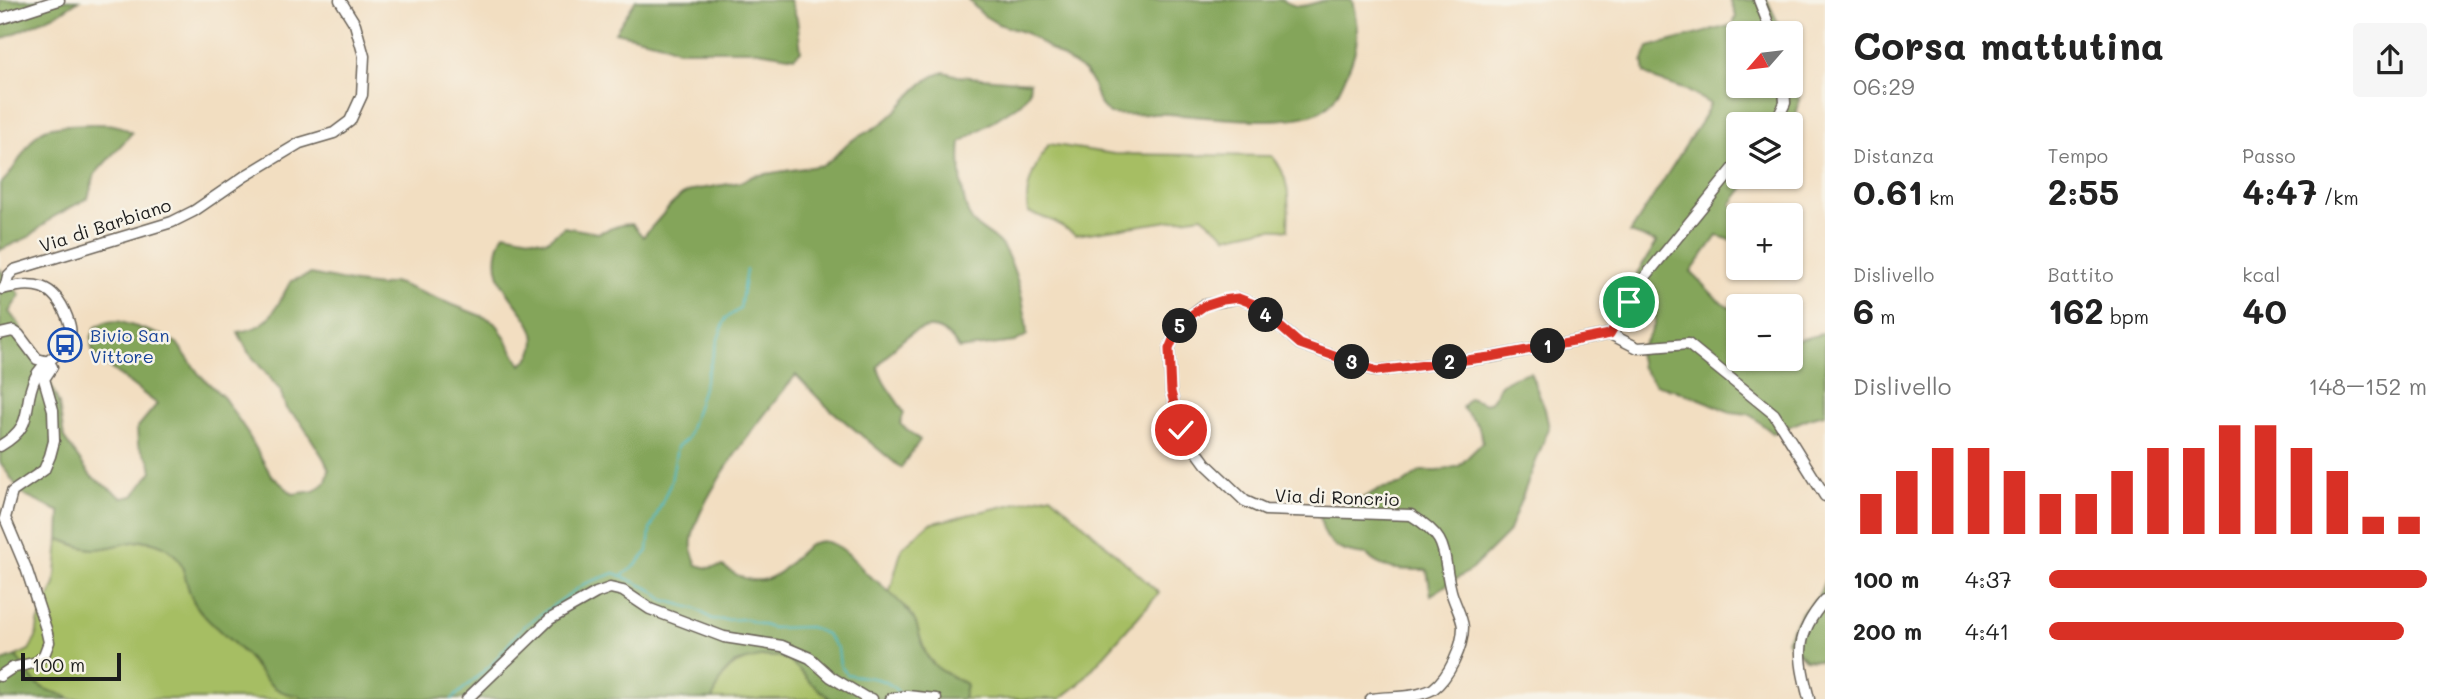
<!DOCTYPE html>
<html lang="it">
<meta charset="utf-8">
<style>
:root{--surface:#fff;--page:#f6f6f6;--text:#222;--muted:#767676;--accent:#d93025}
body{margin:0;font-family:Mali,sans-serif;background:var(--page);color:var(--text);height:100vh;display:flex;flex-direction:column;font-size:26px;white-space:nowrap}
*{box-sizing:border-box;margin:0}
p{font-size:23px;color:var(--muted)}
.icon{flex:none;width:38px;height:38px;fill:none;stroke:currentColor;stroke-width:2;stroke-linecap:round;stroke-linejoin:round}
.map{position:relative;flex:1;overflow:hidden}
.panel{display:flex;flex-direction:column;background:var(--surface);width:630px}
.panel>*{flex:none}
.needle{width:46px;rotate:242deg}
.fabs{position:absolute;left:1726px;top:21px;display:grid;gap:14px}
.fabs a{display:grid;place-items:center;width:77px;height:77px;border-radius:7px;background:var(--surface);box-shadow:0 2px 5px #0004;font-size:35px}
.scale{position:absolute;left:21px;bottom:18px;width:100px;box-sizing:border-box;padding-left:7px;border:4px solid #1c1c1c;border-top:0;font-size:19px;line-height:24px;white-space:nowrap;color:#1c1c1c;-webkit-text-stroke:5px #f7f3e8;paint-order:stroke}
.pin{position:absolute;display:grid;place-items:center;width:60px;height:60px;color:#fff;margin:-30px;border:4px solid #fff;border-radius:50%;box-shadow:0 2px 7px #0007}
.km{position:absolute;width:35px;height:35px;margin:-18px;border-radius:50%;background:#222;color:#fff;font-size:19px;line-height:35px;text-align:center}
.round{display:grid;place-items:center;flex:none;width:74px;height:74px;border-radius:7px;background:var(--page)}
.summary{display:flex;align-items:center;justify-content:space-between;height:119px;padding:0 28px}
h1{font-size:38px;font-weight:700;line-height:52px}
.metrics{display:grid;grid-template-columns:repeat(3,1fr);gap:10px;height:119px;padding:7px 28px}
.metrics div{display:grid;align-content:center}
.metrics b{font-size:35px;font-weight:700}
.metrics small{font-size:19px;font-weight:400}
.metrics p{font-size:19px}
.chart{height:196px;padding:14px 28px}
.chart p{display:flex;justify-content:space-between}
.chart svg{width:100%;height:126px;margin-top:7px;stroke:var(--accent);stroke-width:6}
ul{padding:0 28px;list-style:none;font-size:23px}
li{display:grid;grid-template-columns:112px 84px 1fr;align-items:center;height:52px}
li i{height:18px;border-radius:9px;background:var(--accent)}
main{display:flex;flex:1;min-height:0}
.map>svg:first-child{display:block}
.green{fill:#a6be64;stroke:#616d40;stroke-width:2}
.forest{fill:#84a55a;stroke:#50603b;stroke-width:2}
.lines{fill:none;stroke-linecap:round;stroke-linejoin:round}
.stream{stroke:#47b6be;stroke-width:2}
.minor-casing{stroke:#676056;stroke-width:13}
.minor{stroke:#fff;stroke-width:10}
.route-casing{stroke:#fff;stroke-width:14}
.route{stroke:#d93025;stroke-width:9}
.labels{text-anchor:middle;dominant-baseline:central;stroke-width:5;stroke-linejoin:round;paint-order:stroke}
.street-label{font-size:18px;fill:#1c1c1c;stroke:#f7f3e8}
.transit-label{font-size:18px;fill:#164399;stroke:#f7f3e8;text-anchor:start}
</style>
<main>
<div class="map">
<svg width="1825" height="699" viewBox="0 0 1825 699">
<rect width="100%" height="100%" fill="#f7f3e8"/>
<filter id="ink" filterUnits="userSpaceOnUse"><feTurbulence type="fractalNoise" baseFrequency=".0143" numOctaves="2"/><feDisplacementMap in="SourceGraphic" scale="14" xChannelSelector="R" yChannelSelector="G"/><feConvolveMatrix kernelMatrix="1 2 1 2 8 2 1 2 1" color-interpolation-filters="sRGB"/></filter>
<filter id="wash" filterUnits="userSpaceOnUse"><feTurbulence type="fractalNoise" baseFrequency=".00686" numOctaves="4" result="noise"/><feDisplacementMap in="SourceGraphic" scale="28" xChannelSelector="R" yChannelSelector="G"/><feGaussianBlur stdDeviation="1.57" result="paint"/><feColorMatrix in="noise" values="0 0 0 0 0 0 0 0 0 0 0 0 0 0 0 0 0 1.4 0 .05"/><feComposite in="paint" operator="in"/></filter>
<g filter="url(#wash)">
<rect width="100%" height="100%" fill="#f2dec1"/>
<g class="green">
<path d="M1049 144 1114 154 1272 156C1291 176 1289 204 1288 230 1267 226 1248 232 1227 237L1202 216 1076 235 1053 221 1028 212C1023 189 1036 163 1049 144Z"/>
<polygon points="1051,495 1159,593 1078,685 1060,699 963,699 966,684 937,668 927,656 910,612 889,594 902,548 929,524"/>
<path d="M59 539C67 542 76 547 85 548 114 553 140 529 168 549 186 562 184 579 191 596 200 618 230 638 246 655 256 666 262 679 274 687 282 693 289 695 299 695L302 699H70C61 693 52 693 43 688 31 681 23 666 16 656L29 650 36 638 38 623 55 584Z"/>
<path d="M764 656C769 657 776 656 782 657 793 660 819 690 831 699H712C722 670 734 660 764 656Z"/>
</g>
<g class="forest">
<polygon points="0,0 79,0 59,13 0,40"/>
<polygon points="636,0 790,0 797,19 801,51 794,57 752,50 678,50 662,43 615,32"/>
<path d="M968 0H1282C1303 12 1307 3 1328 0 1335 0 1344 0 1352 0 1359 29 1360 45 1347 73 1341 87 1336 100 1324 109 1295 129 1204 116 1168 114 1148 113 1129 116 1109 114L1099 103 1093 85 1085 72 1026 33 998 24 983 15Z"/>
<path d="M1730 0H1767L1783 33H1738V86H1790V46L1793 51C1794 78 1807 103 1790 127V124H1738V177H1752L1731 204 1739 215 1738 235 1731 240 1717 236 1691 272 1718 300 1738 312V359H1790V342L1825 333V414L1812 417 1773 433 1749 414 1730 412 1695 397 1655 384 1641 366 1638 353C1652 329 1659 328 1654 298L1630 284 1657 242 1630 233 1705 115 1710 104 1686 90 1656 80 1645 73 1643 60 1648 47 1733 25 1736 16Z"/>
<path d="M945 72 958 76 1030 82 1029 92 1021 103 961 142C959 160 961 207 973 222 981 231 995 236 1002 246 1017 268 1026 309 1027 335L1015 342 959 349C932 305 899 339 878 367 882 385 896 397 904 413L900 424 920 440 901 468 824 404 796 375C770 407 686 509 692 549 692 554 695 560 697 565L708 568 723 566C787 614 792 525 833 544 847 550 855 561 865 572 868 576 874 579 878 582 885 588 902 604 909 612 920 623 919 643 927 656 935 670 953 677 966 684L963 699H831L811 683 792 662 780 657 764 656 735 663 724 674 712 699H302L299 695C289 695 282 693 274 687 262 679 256 665 246 655 230 638 200 618 191 596 184 579 186 562 168 549 143 531 122 548 95 549 83 549 71 543 59 539L60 512 27 497 19 490 0 462V269L20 295 9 312 19 324 28 345 44 368 59 404 64 438 91 476 123 498 133 496 152 471 150 461 138 445 137 428 157 404 97 358 92 349 91 339 95 328 105 322 118 321 137 327 163 336 177 343 199 374 224 398 245 429 271 475 293 494 314 491 326 482 329 470 324 459 300 421 286 409 280 390 248 352 238 332C273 327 274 309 291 281L311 274 355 283 380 286 393 282 402 285 489 319 498 326 521 365C525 362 530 357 532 353 551 314 472 292 504 233L546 241 564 227 598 233 621 225 632 224 643 237 671 205 682 195 693 190 741 182 753 176 823 165C834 159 839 151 848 143 858 135 875 130 886 120 906 104 919 78 945 72Z"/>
<path d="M89 124C105 124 119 123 132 133L95 174 88 198 53 217 29 237 0 250V184C17 171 28 136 45 129 58 124 75 125 89 124Z"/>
<path d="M1530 372 1545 409 1549 428 1508 533 1472 569 1431 595 1427 570C1406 570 1382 572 1367 555 1337 553 1321 543 1320 511H1339L1379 489 1403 484 1421 471H1438L1459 466 1483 442 1478 425 1462 408 1469 398 1486 404C1496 399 1494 392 1501 385 1509 377 1520 375 1530 372Z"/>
<polygon points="1825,580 1825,661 1805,659 1786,640 1801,613 1818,597"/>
<path d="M16 656C23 666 31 681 43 688 52 693 61 693 70 699H0V662Z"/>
</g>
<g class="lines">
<g class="stream">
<polyline points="623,575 635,566 648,551 650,530 671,482 677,447 687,439 718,339 726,318 740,309 746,270"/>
<path d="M452 699 492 664 524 626 584 584 615 573 652 590 664 600 696 609 712 619 724 620 745 619 772 628 809 627 826 634 838 649 840 665 847 674C867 679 884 675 898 692"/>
</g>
</g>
</g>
<g filter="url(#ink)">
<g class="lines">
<defs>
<g id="minor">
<polyline points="1759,0 1772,33"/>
<polyline points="0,19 59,0"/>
<polyline points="1775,124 1785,103 1784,86"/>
<polyline points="5,288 8,276 14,270 172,222 194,211 245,176 300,143 334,133 350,121 362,95 364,56 355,24 340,0"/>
<polyline points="0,334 13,331 19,335 37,359 49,362"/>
<polyline points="1610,334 1638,348 1688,344 1774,414 1825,496"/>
<polyline points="1610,334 1645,277 1738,163"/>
<path d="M0 446C37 424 21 408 35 378 41 363 59 356 67 342 73 334 70 325 67 317 54 283 34 281 2 289"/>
<polyline points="0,676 12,668 37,662 44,655 49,642 46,629 26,568 5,518 12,492 44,470 50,456 54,441 53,410 44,379 52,367 49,362"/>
<polyline points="467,699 550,619 596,593 610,588 623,591 650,609 724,637 782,646 810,658 831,677 866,698 872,699"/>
<polyline points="891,699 907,696 936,699"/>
<path d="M1371 699C1393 696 1414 699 1433 689 1449 677 1463 647 1463 627 1462 616 1454 603 1451 591 1441 552 1452 540 1411 515L1265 510 1245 501 1206 464 1181 430 1171 392 1169 349 1177 330 1187 318 1204 305 1238 298 1254 304 1300 344 1376 371 1491 357 1610 334"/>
<path d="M1809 699C1798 655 1794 636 1825 600"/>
</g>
</defs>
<use href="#minor" class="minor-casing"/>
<use href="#minor" class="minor"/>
</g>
</g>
<g class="lines" filter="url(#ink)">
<defs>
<polyline id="route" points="1181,430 1171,392 1169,349 1177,330 1187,318 1204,306 1223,300 1238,298 1254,304 1300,344 1377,371 1490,357 1610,334 1629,302"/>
</defs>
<use href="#route" class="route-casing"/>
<use href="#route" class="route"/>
</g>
<defs>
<symbol id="bus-ring" viewBox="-11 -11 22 22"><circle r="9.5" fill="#f7f3e8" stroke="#1a4fb4" stroke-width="1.5"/><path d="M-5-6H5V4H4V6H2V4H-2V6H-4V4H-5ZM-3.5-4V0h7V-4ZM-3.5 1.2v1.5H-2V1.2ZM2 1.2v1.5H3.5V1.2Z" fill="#1a4fb4"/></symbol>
</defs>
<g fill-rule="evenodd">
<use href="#bus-ring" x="46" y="326" width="38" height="38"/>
</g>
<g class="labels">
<g class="street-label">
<text transform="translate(105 225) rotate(-18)">Via di Barbiano</text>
<text transform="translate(1337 497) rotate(2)">Via di Roncrio</text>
</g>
<g class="transit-label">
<text x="90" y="335">Bivio San<tspan x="90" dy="21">Vittore</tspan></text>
</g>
</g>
</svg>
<div class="fabs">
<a><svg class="needle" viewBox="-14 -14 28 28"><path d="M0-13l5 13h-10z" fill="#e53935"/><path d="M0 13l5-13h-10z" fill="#767676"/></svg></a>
<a><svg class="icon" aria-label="layers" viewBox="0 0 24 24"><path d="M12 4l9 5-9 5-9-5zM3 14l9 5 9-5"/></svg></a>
<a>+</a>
<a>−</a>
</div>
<div class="scale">100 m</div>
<div class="pin" style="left:1629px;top:302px;background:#1e9e55"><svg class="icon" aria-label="arrive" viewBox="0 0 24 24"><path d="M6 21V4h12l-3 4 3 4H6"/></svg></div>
<div class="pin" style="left:1181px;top:430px;background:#d93025"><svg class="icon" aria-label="check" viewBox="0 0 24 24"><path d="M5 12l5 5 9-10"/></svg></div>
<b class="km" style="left:1548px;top:346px">1</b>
<b class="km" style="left:1450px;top:362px">2</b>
<b class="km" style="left:1352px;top:362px">3</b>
<b class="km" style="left:1266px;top:315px">4</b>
<b class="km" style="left:1180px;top:326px">5</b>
</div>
<section class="panel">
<div class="summary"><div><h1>Corsa mattutina</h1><p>06:29</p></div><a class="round"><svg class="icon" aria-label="share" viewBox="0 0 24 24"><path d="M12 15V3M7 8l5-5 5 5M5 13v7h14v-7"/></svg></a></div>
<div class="metrics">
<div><p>Distanza</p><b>0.61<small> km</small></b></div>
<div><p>Tempo</p><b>2:55</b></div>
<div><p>Passo</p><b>4:47<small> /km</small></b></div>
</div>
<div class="metrics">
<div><p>Dislivello</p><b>6<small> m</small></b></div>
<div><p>Battito</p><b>162<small> bpm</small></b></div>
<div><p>kcal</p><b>40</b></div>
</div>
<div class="chart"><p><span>Dislivello</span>148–152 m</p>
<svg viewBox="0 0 160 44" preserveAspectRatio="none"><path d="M5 44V30M15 44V22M25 44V14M35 44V14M45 44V22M55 44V30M65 44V30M75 44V22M85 44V14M95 44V14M105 44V6M115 44V6M125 44V14M135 44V22M145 44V38M155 44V38"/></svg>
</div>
<ul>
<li><b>100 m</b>4:37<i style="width:100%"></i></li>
<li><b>200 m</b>4:41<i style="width:94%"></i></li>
</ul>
</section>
</main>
